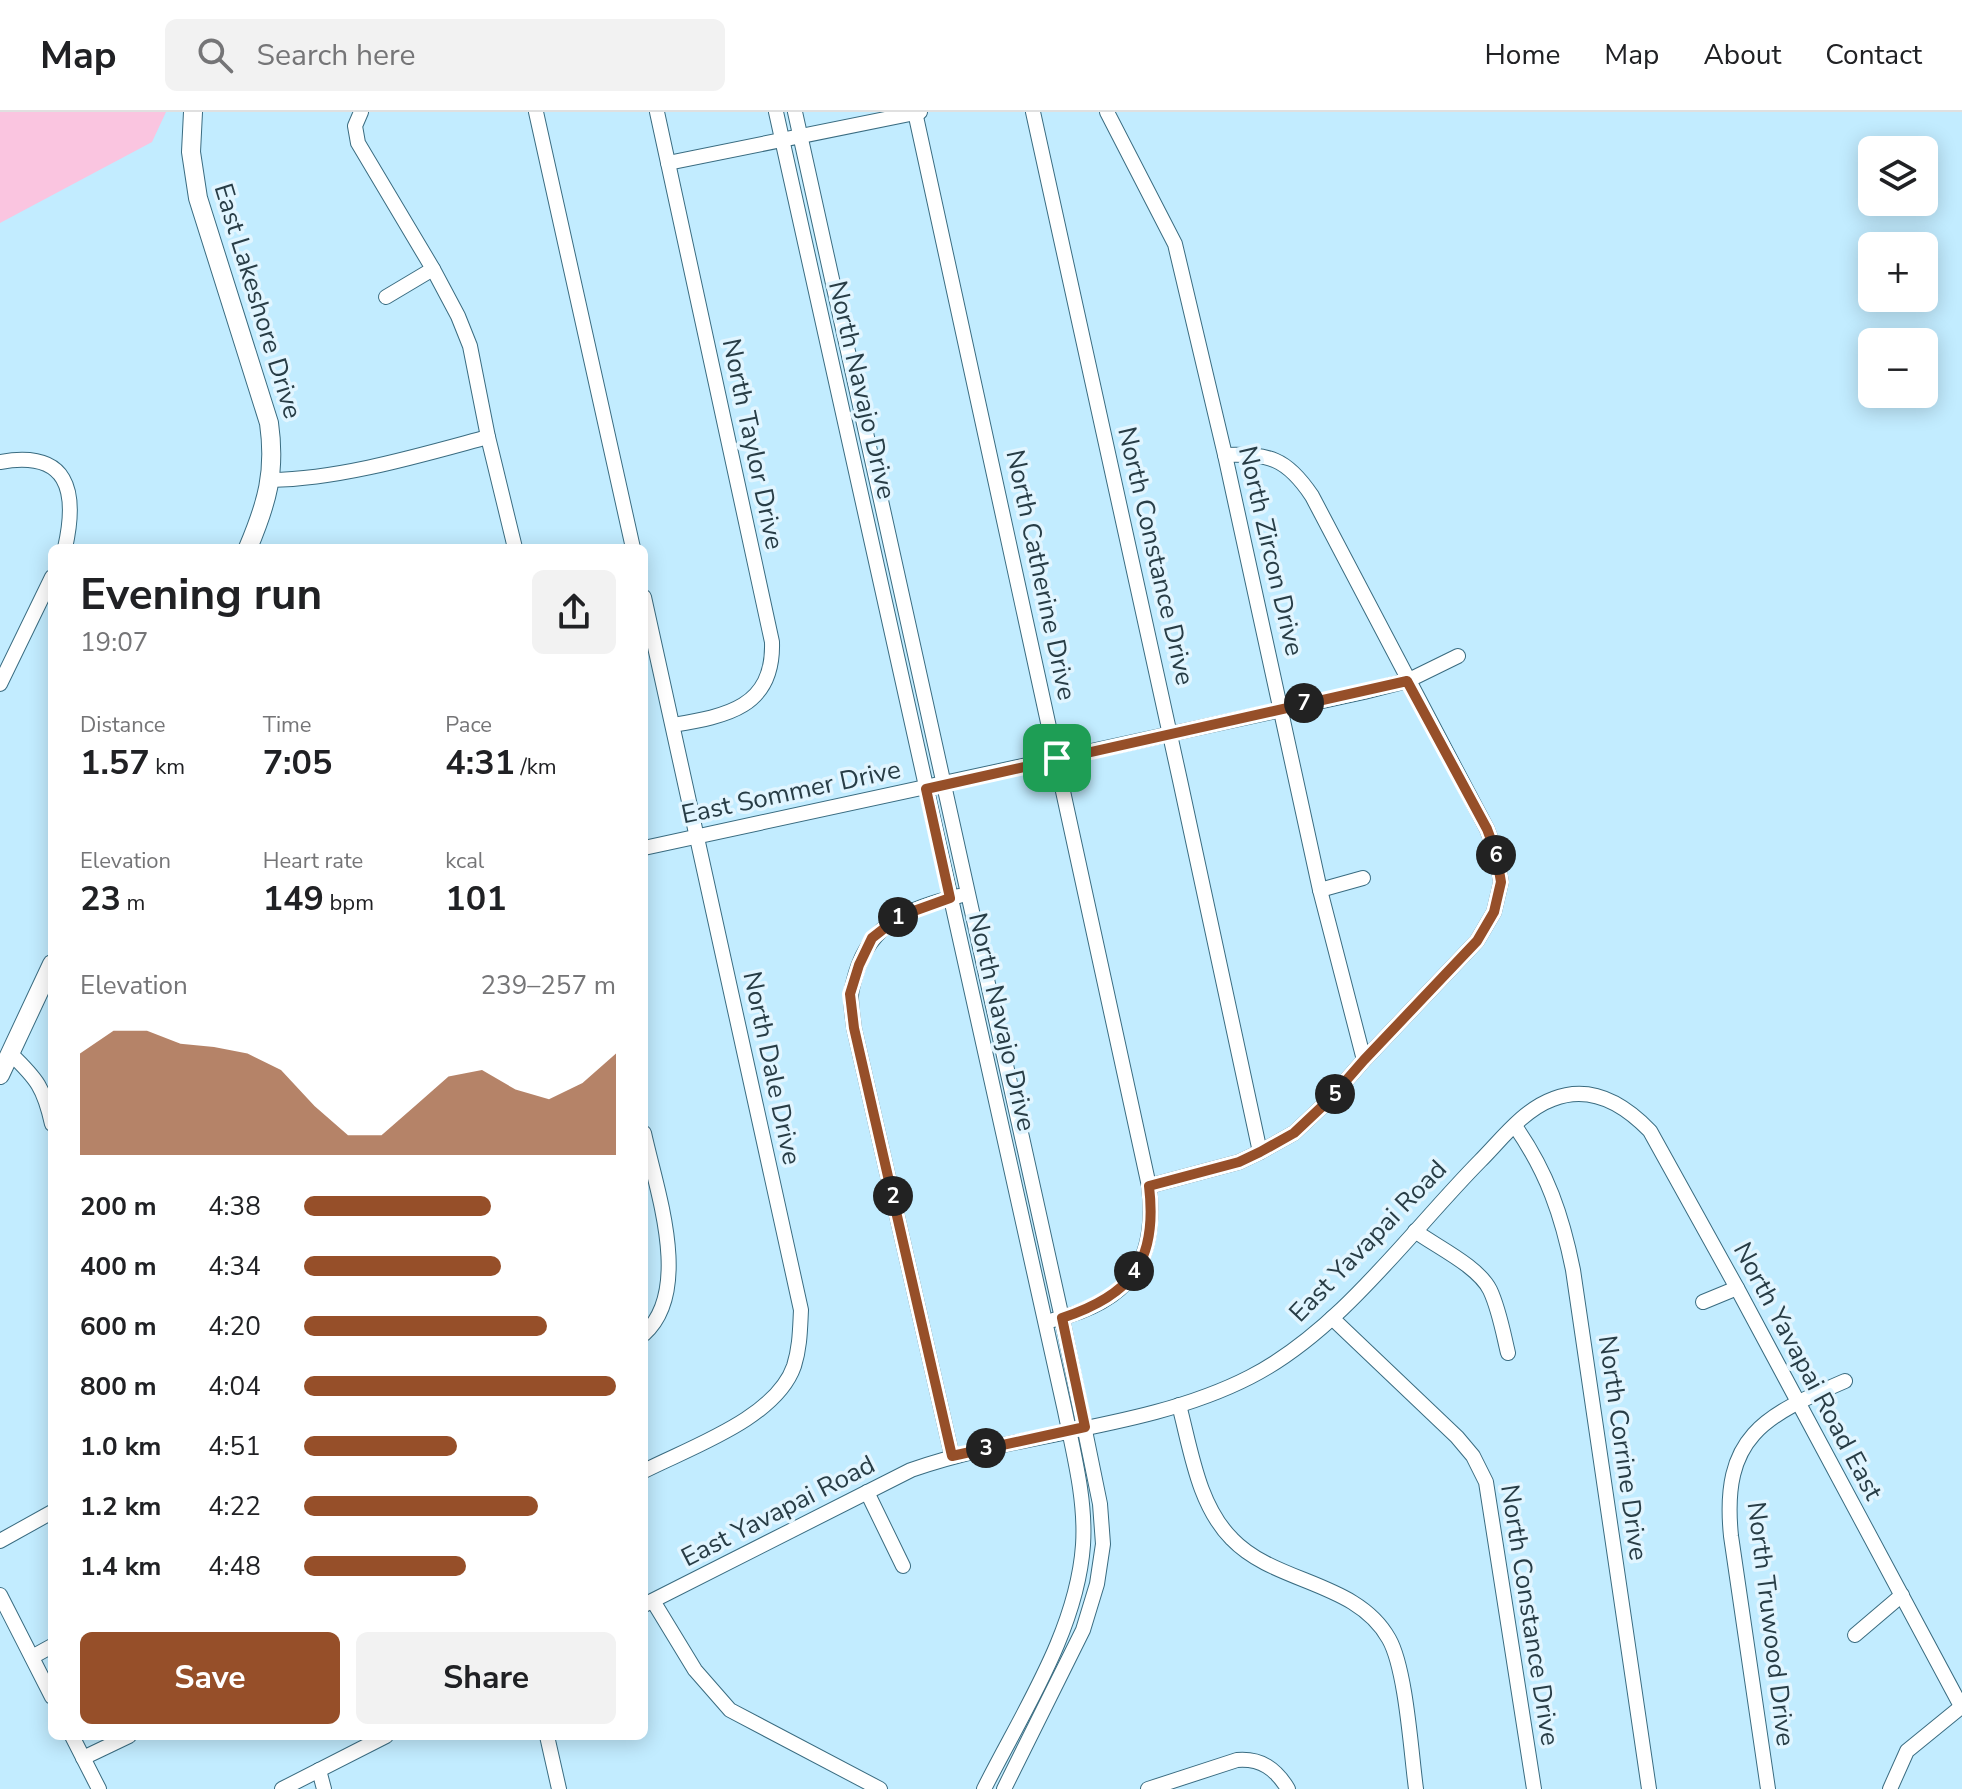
<!DOCTYPE html>
<meta charset="utf-8">
<style>
:root{--surface:#fff;--page:#f2f2f2;--text:#202124;--muted:#757577;--line:#e0e0e0;--accent:#964f29}
body{margin:0;font-family:"Nunito Sans",sans-serif;background:var(--page);color:var(--text);height:100vh;display:flex;flex-direction:column;font-size:30px;white-space:nowrap}
*{box-sizing:border-box;margin:0}
p{font-size:26px;color:var(--muted)}
.icon{flex:none;width:44px;height:44px;fill:none;stroke:currentColor;stroke-width:2;stroke-linecap:round;stroke-linejoin:round}
.map{position:relative;flex:1;overflow:hidden}
.panel{position:absolute;left:48px;top:432px;width:600px;height:1196px;display:flex;flex-direction:column;background:var(--surface);border-radius:12px;box-shadow:0 4px 20px #0003}
.panel>*{flex:none}
.buttons{position:absolute;left:1858px;top:24px;display:grid;gap:16px}
.buttons a{display:grid;place-items:center;width:80px;height:80px;border-radius:12px;background:var(--surface);box-shadow:0 4px 20px #0003;font-size:40px}
.pin{position:absolute;display:grid;place-items:center;width:68px;height:68px;color:#fff;margin:-34px;border-radius:16px;box-shadow:0 4px 12px #0006}
.km{position:absolute;width:40px;height:40px;margin:-20px;border-radius:50%;background:#222;color:#fff;font-size:22px;line-height:40px;text-align:center}
.round{display:grid;place-items:center;flex:none;width:84px;height:84px;border-radius:12px;background:var(--page)}
.overview{display:flex;align-items:center;justify-content:space-between;height:136px;padding:0 32px}
h1{font-size:44px;font-weight:700;line-height:60px}
.figures{display:grid;grid-template-columns:repeat(3,1fr);gap:12px;height:136px;padding:8px 32px}
.figures div{display:grid;align-content:center}
.figures b{font-size:34px;font-weight:700}
.figures small{font-size:22px;font-weight:400}
.figures p{font-size:22px}
.chart{height:224px;padding:16px 32px}
.chart p{display:flex;justify-content:space-between}
.chart svg{width:100%;height:144px;margin-top:8px;fill:var(--accent);opacity:.7}
.primary-button{display:flex;gap:16px;margin-top:auto;padding:16px 32px}
.primary-button a{flex:1;height:92px;border-radius:12px;background:var(--accent);color:#fff;font-size:32px;font-weight:700;line-height:92px;text-align:center}
.primary-button a+a{background:var(--page);color:var(--text)}
ul{padding:0 32px;list-style:none;font-size:26px}
li{display:grid;grid-template-columns:128px 96px 1fr;align-items:center;height:60px}
li i{height:20px;border-radius:10px;background:var(--accent)}
header{display:flex;align-items:center;gap:48px;box-sizing:border-box;height:112px;padding:0 40px;background:var(--surface);border-bottom:2px solid var(--line)}
header strong{font-size:38px}
nav{display:flex;gap:44px;margin-inline-start:auto;font-size:28px}
.search{width:560px;height:72px;background:var(--page);display:flex;align-items:center;gap:20px;box-sizing:border-box;padding:0 28px;border-radius:12px;color:var(--muted);font-size:30px}
.map>svg:first-child{display:block}
.green{fill:#fac5e0}
.lines{fill:none;stroke-linecap:round;stroke-linejoin:round}
.minor-casing{stroke:#3a6c81;stroke-width:16}
.major-casing{stroke:#3a6c81;stroke-width:20}
.minor{stroke:#fff;stroke-width:14}
.major{stroke:#fff;stroke-width:18}
.route-casing{stroke:#fff;stroke-width:16}
.route{stroke:#964f29;stroke-width:10}
.labels{text-anchor:middle;dominant-baseline:central;stroke-width:7;stroke-linejoin:round;paint-order:stroke}
.street-label{font-size:26px;fill:#283d46;stroke:#e1f5ff}
</style>
<header>
<strong>Map</strong>
<div class="search"><svg class="icon" aria-label="search" viewBox="0 0 24 24"><circle cx="10" cy="10" r="6"/><path d="M15 15l6 6"/></svg>Search here</div>
<nav><a>Home</a><a>Map</a><a>About</a><a>Contact</a></nav>
</header>
<div class="map">
<svg width="1962" height="1677" viewBox="0 0 1962 1677">
<rect width="100%" height="100%" fill="#c2ecff"/>
<polygon class="green" points="0,0 166,0 152,30 0,111"/>
<g class="lines">
<defs>
<g id="minor">
<polyline points="361,0 355,14 358,31 433,157 458,204 470,234 488,325 515,436"/>
<polyline points="536,0 633,436"/>
<path d="M657 0 772 530C774 596 726 604 673 613"/>
<path d="M776 0 1065 1299C1074 1343 1086 1389 1083 1433 1077 1519 1022 1601 984 1677"/>
<polyline points="795,0 1062,1206 1100,1392 1103,1432 1097,1472 1083,1518 1004,1677"/>
<path d="M915 0 1149 1074C1158 1151 1128 1190 1053 1208"/>
<path d="M1033 0C1110 346 1186 693 1260 1040"/>
<polyline points="1107,0 1175,132 1225,343 1320,778 1364,948"/>
<polyline points="668,51 920,0"/>
<polyline points="386,185 433,157"/>
<path d="M0 350C68 338 78 378 65 436"/>
<path d="M271 368C341 367 421 343 488 325"/>
<path d="M644 485 801 1198C800 1217 800 1235 794 1254 776 1306 691 1335 644 1359"/>
<polyline points="0,572 52,465"/>
<polyline points="644,736 1364,580 1407,569 1458,544"/>
<polyline points="1320,778 1363,766"/>
<path d="M11 942C37 967 44 976 52 1012"/>
<path d="M1515 1014C1547 1060 1562 1103 1573 1158L1649 1677"/>
<path d="M644 1021C656 1077 693 1178 644 1222"/>
<path d="M1149 1074 1239 1050 1260 1040 1294 1021 1329 988 1364 948 1477 829 1494 800 1501 770 1496 741 1487 717 1312 384C1286 345 1269 342 1225 343"/>
<path d="M1415 1119C1437 1135 1478 1154 1490 1178 1499 1197 1503 1220 1508 1241"/>
<polyline points="1703,1190 1737,1176"/>
<polyline points="1332,1206 1457,1325 1473,1344 1486,1370 1534,1677"/>
<path d="M1179 1293C1191 1338 1198 1393 1232 1427 1275 1472 1357 1469 1389 1527 1406 1557 1411 1640 1416 1677"/>
<path d="M952 1344 854 916C853 906 851 896 851 885 851 877 854 869 856 861 871 810 912 795 959 784"/>
<polyline points="867,1380 903,1454"/>
<polyline points="0,1429 52,1400"/>
<polyline points="0,1483 52,1585"/>
<polyline points="653,1489 695,1558 730,1598 880,1677"/>
<path d="M644 1493 911 1358C1019 1320 1149 1317 1250 1265 1340 1219 1409 1121 1480 1049 1501 1028 1523 998 1553 987 1591 972 1624 992 1650 1019L1737 1176 1962 1596"/>
<polyline points="1855,1523 1902,1483"/>
<polyline points="32,1545 52,1534"/>
<polyline points="72,1624 99,1677"/>
<polyline points="547,1624 559,1677"/>
<polyline points="83,1646 129,1624"/>
<polyline points="319,1658 324,1677"/>
<polyline points="282,1677 386,1624"/>
<path d="M1148 1677 1237 1648C1261 1646 1276 1657 1288 1677"/>
<path d="M1768 1677 1731 1424C1721 1324 1764 1304 1845 1269"/>
<polyline points="1890,1677 1907,1639 1961,1595"/>
</g>
<g id="major">
<path d="M193 0 191 40 198 86 269 311C276 360 267 391 248 436"/>
<polyline points="0,963 52,852"/>
</g>
</defs>
<use href="#minor" class="minor-casing"/>
<use href="#major" class="major-casing"/>
<use href="#minor" class="minor"/>
<use href="#major" class="major"/>
</g>
<g class="lines">
<defs>
<path id="route" d="M1407 569 1487 717 1496 741 1501 770 1494 800 1477 829 1364 948 1329 988 1294 1021 1260 1040 1239 1050 1149 1074C1158 1149 1132 1183 1062 1206L1085 1315 952 1344 854 916 850 882 859 853 872 826 900 804 950 786 926 677Z"/>
</defs>
<use href="#route" class="route-casing"/>
<use href="#route" class="route"/>
</g>
<g class="labels">
<g class="street-label">
<text transform="translate(258 189) rotate(73)">East Lakeshore Drive</text>
<text transform="translate(862 278) rotate(77)">North Navajo Drive</text>
<text transform="translate(753 332) rotate(78)">North Taylor Drive</text>
<text transform="translate(1271 439) rotate(77)">North Zircon Drive</text>
<text transform="translate(1156 444) rotate(77)">North Constance Drive</text>
<text transform="translate(1041 463) rotate(78)">North Catherine Drive</text>
<text transform="translate(791 680) rotate(-12)">East Sommer Drive</text>
<text transform="translate(1002 910) rotate(77)">North Navajo Drive</text>
<text transform="translate(772 956) rotate(78)">North Dale Drive</text>
<text transform="translate(1368 1129) rotate(-46)">East Yavapai Road</text>
<text transform="translate(1808 1259) rotate(62)">North Yavapai Road East</text>
<text transform="translate(1623 1336) rotate(82)">North Corrine Drive</text>
<text transform="translate(778 1399) rotate(-27)">East Yavapai Road</text>
<text transform="translate(1530 1503) rotate(81)">North Constance Drive</text>
<text transform="translate(1771 1512) rotate(83)">North Truwood Drive</text>
</g>
</g>
</svg>
<div class="buttons">
<a><svg class="icon" aria-label="layers" viewBox="0 0 24 24"><path d="M12 4l9 5-9 5-9-5zM3 14l9 5 9-5"/></svg></a>
<a>+</a>
<a>−</a>
</div>
<div class="pin" style="left:1057px;top:646px;background:#1e9e55"><svg class="icon" aria-label="arrive" viewBox="0 0 24 24"><path d="M6 21V4h12l-3 4 3 4H6"/></svg></div>
<b class="km" style="left:898px;top:805px">1</b>
<b class="km" style="left:893px;top:1084px">2</b>
<b class="km" style="left:986px;top:1336px">3</b>
<b class="km" style="left:1134px;top:1159px">4</b>
<b class="km" style="left:1335px;top:982px">5</b>
<b class="km" style="left:1496px;top:743px">6</b>
<b class="km" style="left:1304px;top:591px">7</b>
<section class="panel">
<div class="overview"><div><h1>Evening run</h1><p>19:07</p></div><a class="round"><svg class="icon" aria-label="share" viewBox="0 0 24 24"><path d="M12 15V3M7 8l5-5 5 5M5 13v7h14v-7"/></svg></a></div>
<div class="figures">
<div><p>Distance</p><b>1.57<small> km</small></b></div>
<div><p>Time</p><b>7:05</b></div>
<div><p>Pace</p><b>4:31<small> /km</small></b></div>
</div>
<div class="figures">
<div><p>Elevation</p><b>23<small> m</small></b></div>
<div><p>Heart rate</p><b>149<small> bpm</small></b></div>
<div><p>kcal</p><b>101</b></div>
</div>
<div class="chart"><p><span>Elevation</span>239–257 m</p>
<svg viewBox="0 0 160 44" preserveAspectRatio="none"><path d="M0 44V13L10 6L20 6L30 10L40 11L50 13L60 18L70 29L80 38L90 38L100 29L110 20L120 18L130 24L140 27L150 22L160 13V44z"/></svg>
</div>
<ul>
<li><b>200 m</b>4:38<i style="width:60%"></i></li>
<li><b>400 m</b>4:34<i style="width:63%"></i></li>
<li><b>600 m</b>4:20<i style="width:78%"></i></li>
<li><b>800 m</b>4:04<i style="width:100%"></i></li>
<li><b>1.0 km</b>4:51<i style="width:49%"></i></li>
<li><b>1.2 km</b>4:22<i style="width:75%"></i></li>
<li><b>1.4 km</b>4:48<i style="width:52%"></i></li>
</ul>
<div class="primary-button"><a>Save</a><a>Share</a></div>
</section>
</div>
